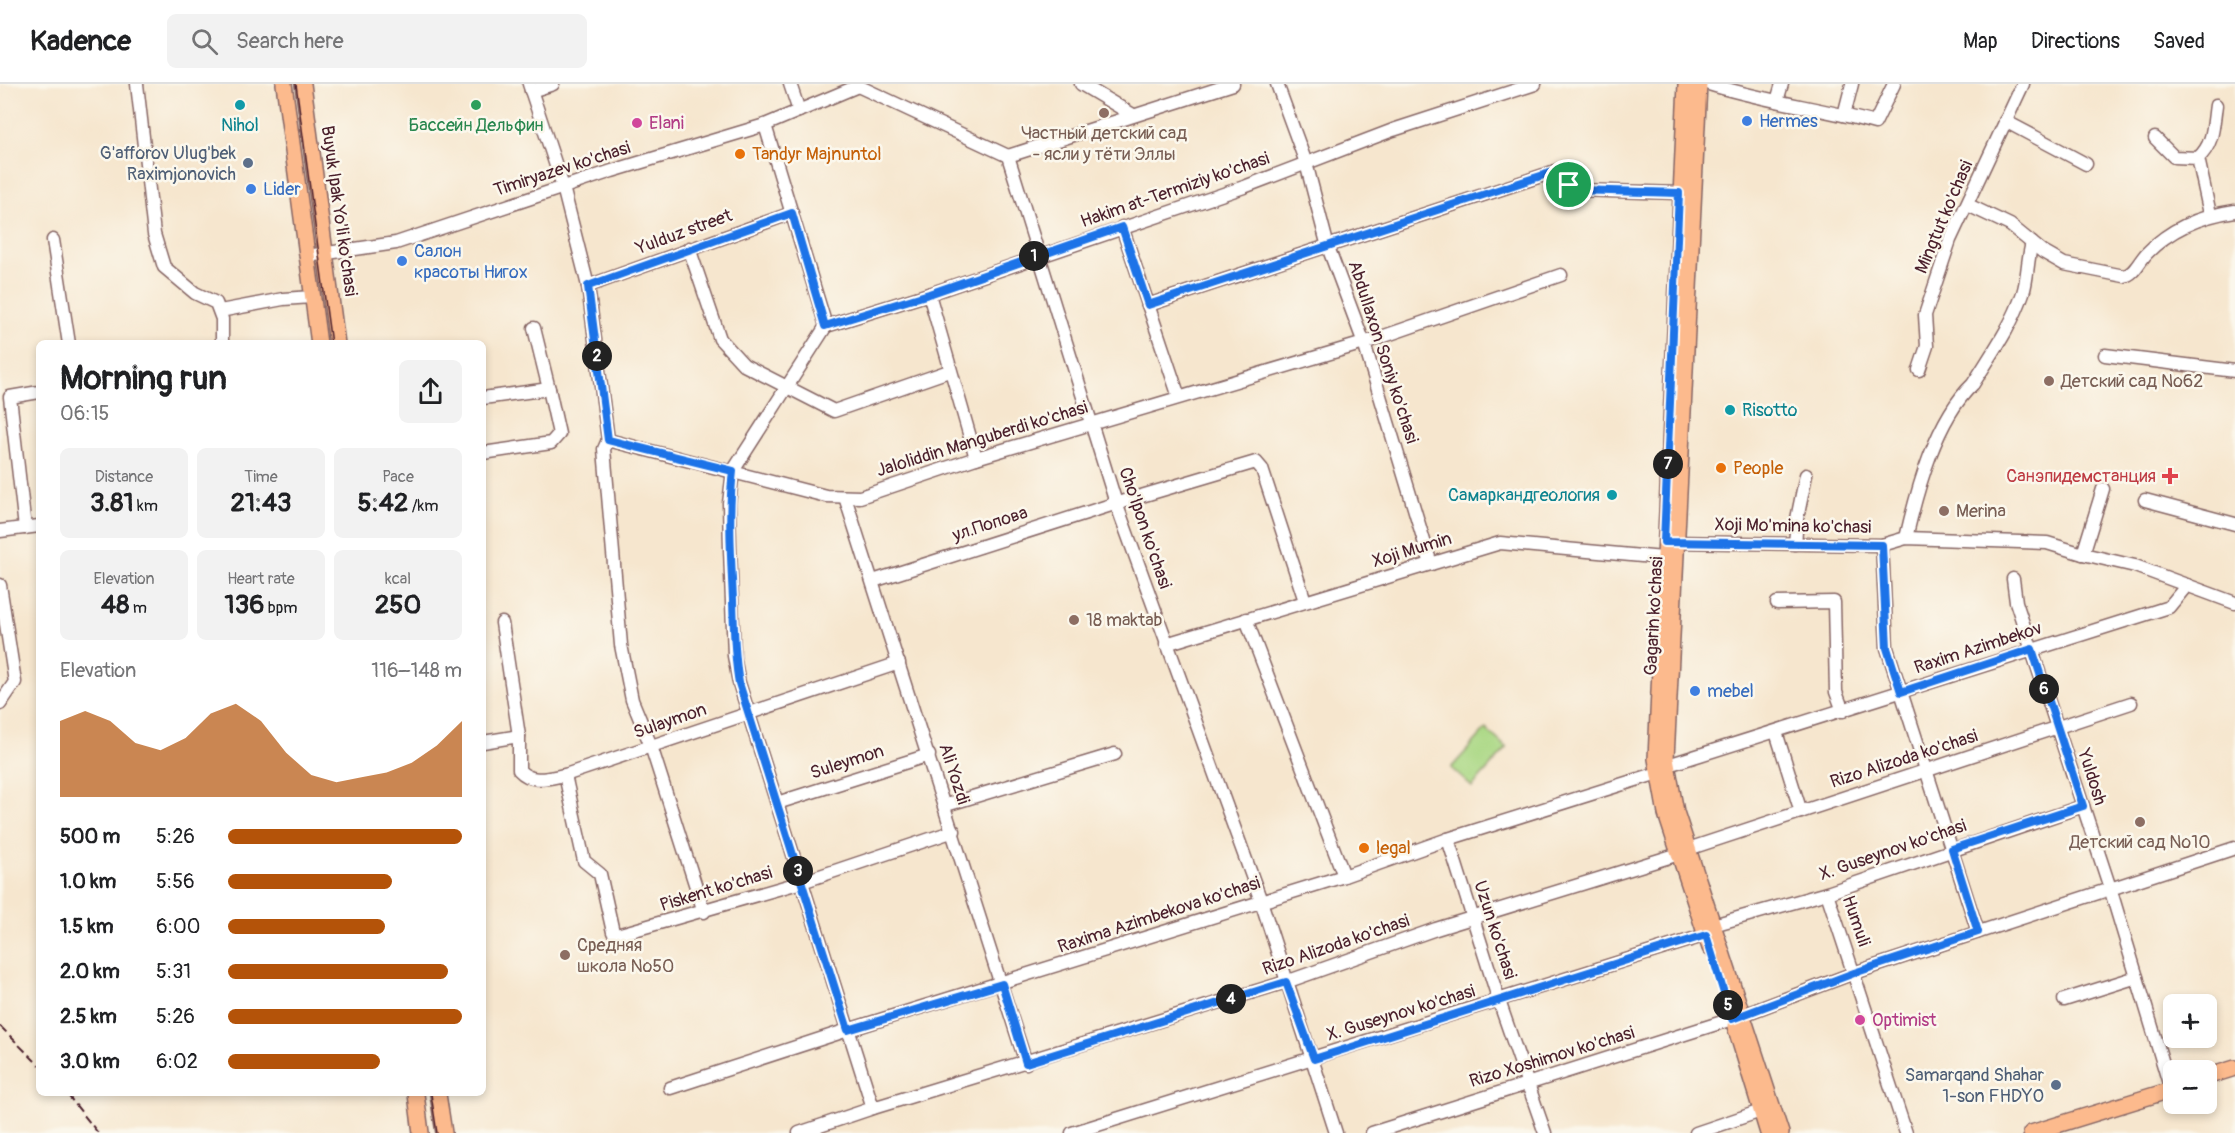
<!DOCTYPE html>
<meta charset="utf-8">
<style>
:root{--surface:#fff;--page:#f2f2f2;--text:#202124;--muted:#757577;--line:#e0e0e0;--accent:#b45309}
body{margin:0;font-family:Pangolin,sans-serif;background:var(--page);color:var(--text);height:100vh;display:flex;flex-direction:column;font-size:22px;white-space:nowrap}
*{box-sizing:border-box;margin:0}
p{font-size:20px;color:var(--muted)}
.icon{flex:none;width:33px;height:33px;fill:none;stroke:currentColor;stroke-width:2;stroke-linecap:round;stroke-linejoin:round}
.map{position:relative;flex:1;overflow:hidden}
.sheet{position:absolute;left:36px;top:256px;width:450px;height:756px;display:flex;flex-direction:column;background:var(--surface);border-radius:9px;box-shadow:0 3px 9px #0003}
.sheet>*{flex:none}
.tools{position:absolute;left:2163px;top:910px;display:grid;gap:12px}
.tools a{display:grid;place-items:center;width:54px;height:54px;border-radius:9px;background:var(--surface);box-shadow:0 3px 9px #0003;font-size:30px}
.pin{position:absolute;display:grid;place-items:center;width:51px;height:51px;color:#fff;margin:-26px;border:3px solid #fff;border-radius:50%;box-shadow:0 2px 6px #0007}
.km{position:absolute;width:30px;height:30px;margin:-15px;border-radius:50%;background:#222;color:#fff;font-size:16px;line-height:30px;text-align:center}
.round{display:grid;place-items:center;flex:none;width:63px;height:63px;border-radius:9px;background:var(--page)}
.head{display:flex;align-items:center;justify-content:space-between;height:102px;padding:0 24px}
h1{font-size:33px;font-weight:700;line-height:45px}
.metrics{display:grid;grid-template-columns:repeat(3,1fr);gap:9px;height:102px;padding:6px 24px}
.metrics div{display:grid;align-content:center;border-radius:9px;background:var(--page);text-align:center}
.metrics b{font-size:26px;font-weight:700}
.metrics small{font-size:16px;font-weight:400}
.metrics p{font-size:16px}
.chart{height:168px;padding:12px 24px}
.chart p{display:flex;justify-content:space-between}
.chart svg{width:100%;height:108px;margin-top:6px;fill:var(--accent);opacity:.7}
ul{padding:0 24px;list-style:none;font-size:20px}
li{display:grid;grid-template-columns:96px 72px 1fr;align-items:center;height:45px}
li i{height:15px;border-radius:8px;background:var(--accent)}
header{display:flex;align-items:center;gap:36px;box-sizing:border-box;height:84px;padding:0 30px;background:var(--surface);border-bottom:2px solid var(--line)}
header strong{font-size:28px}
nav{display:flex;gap:33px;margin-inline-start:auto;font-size:21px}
.search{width:420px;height:54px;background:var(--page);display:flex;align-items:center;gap:15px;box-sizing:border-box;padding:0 21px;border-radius:9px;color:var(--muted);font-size:22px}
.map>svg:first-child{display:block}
.green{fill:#abd885;stroke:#7a7c58;stroke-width:1.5}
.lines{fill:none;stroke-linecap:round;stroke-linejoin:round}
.minor-casing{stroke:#866564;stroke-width:15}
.major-casing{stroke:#866564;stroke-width:18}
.minor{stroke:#fff;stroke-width:12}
.major{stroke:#fcba8d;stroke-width:15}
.tram{stroke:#4a1f2b;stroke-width:1.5}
.rail{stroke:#4a1f2b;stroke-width:2;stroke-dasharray:9 4.5;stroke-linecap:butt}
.route-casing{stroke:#fff;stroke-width:12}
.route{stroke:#1a73e8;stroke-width:8}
.culture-dot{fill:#0f9aa8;stroke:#fbf7ec;stroke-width:2}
.leisure-dot{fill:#2e9e5b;stroke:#fbf7ec;stroke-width:2}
.education-dot{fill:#8d6e63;stroke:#fbf7ec;stroke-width:2}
.shop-dot{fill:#3f7fe0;stroke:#fbf7ec;stroke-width:2}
.hotel-dot{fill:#d1479c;stroke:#fbf7ec;stroke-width:2}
.food-dot{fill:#e8710a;stroke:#fbf7ec;stroke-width:2}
.service-dot{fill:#5c6f8a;stroke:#fbf7ec;stroke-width:2}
.health-dot{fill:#e0444e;stroke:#fbf7ec;stroke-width:2}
.labels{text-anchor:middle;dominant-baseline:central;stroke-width:5;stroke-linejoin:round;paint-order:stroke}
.shop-label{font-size:18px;fill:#366cbe;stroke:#fbf7ec;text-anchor:start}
.hotel-label{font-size:18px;fill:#b23c85;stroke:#fbf7ec;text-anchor:start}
.culture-label{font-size:18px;fill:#0d838f;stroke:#fbf7ec}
.leisure-label{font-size:18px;fill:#27864d;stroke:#fbf7ec}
.education-label{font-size:18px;fill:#785e54;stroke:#fbf7ec;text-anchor:start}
.service-label{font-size:18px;fill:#4e5e75;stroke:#fbf7ec;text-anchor:end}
.food-label{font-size:18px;fill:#c56008;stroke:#fbf7ec;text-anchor:start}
.street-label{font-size:18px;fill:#4a1f2b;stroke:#fbf7ec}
.health-label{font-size:18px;fill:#be3a42;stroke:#fbf7ec;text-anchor:end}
</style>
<header>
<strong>Kadence</strong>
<div class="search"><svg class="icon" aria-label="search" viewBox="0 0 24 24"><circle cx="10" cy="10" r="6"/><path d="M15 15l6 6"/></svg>Search here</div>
<nav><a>Map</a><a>Directions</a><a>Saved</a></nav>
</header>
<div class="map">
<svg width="2235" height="1049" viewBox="0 0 2235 1049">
<rect width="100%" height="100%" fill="#fbf7ec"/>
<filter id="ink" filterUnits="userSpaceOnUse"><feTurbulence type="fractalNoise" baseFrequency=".0167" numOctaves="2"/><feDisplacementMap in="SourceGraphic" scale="12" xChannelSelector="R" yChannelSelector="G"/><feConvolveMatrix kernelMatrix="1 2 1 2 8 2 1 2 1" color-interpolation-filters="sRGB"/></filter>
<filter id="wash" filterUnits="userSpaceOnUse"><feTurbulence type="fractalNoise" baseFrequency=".008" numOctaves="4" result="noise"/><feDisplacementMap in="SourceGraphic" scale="24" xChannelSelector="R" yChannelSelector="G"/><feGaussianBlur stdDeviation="1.35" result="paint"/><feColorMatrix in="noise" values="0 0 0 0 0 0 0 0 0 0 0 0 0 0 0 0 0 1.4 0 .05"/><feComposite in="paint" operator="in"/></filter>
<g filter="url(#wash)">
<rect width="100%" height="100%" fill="#f6e6ce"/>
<polygon class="green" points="1486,645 1507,664 1472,703 1451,684"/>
</g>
<g filter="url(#ink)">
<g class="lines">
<defs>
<g id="minor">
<polyline points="137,0 154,150 164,183 195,209 216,219 222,235 222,260"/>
<polyline points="529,0 563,103 588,202 608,356 604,365 621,561 632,616 651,662 704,828"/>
<polyline points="790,0 799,27"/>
<polyline points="1081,0 1133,31"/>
<polyline points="1277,0 1306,79 1328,163 1364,259 1431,480"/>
<path d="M1709 0C1763 17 1820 24 1875 39L1894 0"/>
<polyline points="858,2 1008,72 1116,419 1261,817 1336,1049"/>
<polyline points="531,7 553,0"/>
<polyline points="1777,17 1782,0"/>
<polyline points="1844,31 1852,0"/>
<polyline points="2005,37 2086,80"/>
<polyline points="765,41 826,242 733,387 729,419 730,464 734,572 739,599 873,1024"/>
<polyline points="2155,54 2174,73 2198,74"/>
<polyline points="1008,72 1233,0"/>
<path d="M1968 121 2010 141 2043 168 2064 180 2124 192C2135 190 2139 177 2147 169 2171 144 2200 132 2235 127"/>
<path d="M2210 130 2198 74C2214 60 2213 41 2216 21"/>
<polyline points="1122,143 1179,313"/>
<polyline points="53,156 69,260"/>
<polyline points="689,164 720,255 744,281 834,327 949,287"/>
<polyline points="307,172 396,159 612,87 765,41 858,2"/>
<polyline points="588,202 792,129"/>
<polyline points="929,210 976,374"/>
<polyline points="1148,221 1556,87 1562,89 1569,101 1576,106 1679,109"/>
<polyline points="220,227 283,215 312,213"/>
<polyline points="826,242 929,210 1244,103 1393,46 1535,0"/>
<polyline points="2105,271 2235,287"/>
<polyline points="1919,286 1927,262 1925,231 1950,156 2023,0"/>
<polyline points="483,314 549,305 534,244"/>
<polyline points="608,356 826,412 860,413 976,374 1364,259 1561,191"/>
<polyline points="483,369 551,359 559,350 549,305"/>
<polyline points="845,413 1026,979"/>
<polyline points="2145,416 2235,440"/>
<polyline points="25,444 10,313 39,308"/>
<polyline points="0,447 39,442"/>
<path d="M1906 454C1917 406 1936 335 1973 300 1991 271 2012 242 2023 209 2028 194 2027 176 2032 159"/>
<polyline points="1669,458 1882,461 1906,454 2047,459 2083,470 2135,482 2235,519"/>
<polyline points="1795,460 1797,435 1806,391"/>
<polyline points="1882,461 1887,564 1978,848"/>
<polyline points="2083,470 2103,405"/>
<polyline points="2013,495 2016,518 2110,804 2171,1006"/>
<polyline points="873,497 1111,421 1256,378 1262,385 1305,517"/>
<polyline points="0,501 15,598 0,620"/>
<polyline points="1777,519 1834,518 1836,608 1843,627"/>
<polyline points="1246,535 1344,792"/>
<polyline points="502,539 519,652"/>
<polyline points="1166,560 1500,459 1674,475"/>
<polyline points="1776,648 1801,728"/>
<path d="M483 658 519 652V686C532 700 548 694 565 691L899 579"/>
<polyline points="1668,681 2169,523 2187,501"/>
<polyline points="565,691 584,777 600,790 613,848 617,851 802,798 954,747"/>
<polyline points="777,719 929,671"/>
<polyline points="946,721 1115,670"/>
<polyline points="1448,755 1499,917 1545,1049"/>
<polyline points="1688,765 2131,619"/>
<polyline points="1827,809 1906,1049"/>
<polyline points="1713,841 1827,809 2083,722"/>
<polyline points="2064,916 2137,893"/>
<polyline points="670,1004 848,946 1344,792 1448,755 1658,689"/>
<polyline points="799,1049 873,1024 1286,898 1436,845 1679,770"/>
<polyline points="1072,1049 1706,851"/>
<polyline points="1372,1049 1732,935 1854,889 2235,764"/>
<polyline points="1696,1049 1761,1027"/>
</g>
<g id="major">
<polyline points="284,0 319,260"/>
<polyline points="303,0 337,260"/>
<polyline points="1686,0 1656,675 1666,730 1710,864"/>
<polyline points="1699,0 1666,675 1676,728 1781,1049"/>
<polyline points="1735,942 1768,1049"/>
<polyline points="2206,993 2235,984"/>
<polyline points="416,1010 421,1049"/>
<polyline points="438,1010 444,1049"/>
<polyline points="2031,1049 2174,1005"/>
</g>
</defs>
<use href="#minor" class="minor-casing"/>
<use href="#major" class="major-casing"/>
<use href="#minor" class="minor"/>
<use href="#major" class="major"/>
<g class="tram">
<polyline points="296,0 331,260"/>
<polyline points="431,1010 437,1049"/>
</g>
<g class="rail">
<polyline points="0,942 39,981"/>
<polyline points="67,1010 98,1049"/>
</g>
</g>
</g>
<g class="lines" filter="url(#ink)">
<defs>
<path id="route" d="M1556 87 1562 89 1569 101 1576 106 1679 109 1664 458 1882 461 1887 564 1901 608 2032 565 2083 722 1952 765 1978 848 1854 889 1732 935 1706 851 1314 975 1286 898 1026 979 1002 900 848 946 739 599C734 572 734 544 733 516 731 473 728 430 733 387L608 356 588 202 792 129 825 242 929 210 1122 143 1148 221Z"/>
</defs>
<use href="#route" class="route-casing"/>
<use href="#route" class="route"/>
</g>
<g class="culture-dot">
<circle cx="240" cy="21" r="6"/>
<circle cx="1730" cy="326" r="6"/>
<circle cx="1612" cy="411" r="6"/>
</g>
<circle class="leisure-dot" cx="476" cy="21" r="6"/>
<g class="education-dot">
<circle cx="1104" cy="29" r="6"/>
<circle cx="2049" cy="297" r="6"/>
<circle cx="1944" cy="427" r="6"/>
<circle cx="1074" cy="536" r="6"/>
<circle cx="2140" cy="738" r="6"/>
<circle cx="565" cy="871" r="6"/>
</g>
<g class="shop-dot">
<circle cx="1747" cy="37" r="6"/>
<circle cx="251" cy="105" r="6"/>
<circle cx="402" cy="177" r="6"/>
<circle cx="1695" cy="607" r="6"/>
</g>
<g class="hotel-dot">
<circle cx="637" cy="39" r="6"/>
<circle cx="1860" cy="936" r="6"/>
</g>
<g class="food-dot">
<circle cx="740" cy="70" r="6"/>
<circle cx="1721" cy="384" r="6"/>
<circle cx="1364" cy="764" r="6"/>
</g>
<g class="service-dot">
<circle cx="248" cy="79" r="6"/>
<circle cx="2056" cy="1001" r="6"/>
</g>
<path class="health-dot" d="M2167 383h6v6h6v6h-6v6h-6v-6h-6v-6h6z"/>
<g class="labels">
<g class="shop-label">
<text x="1759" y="37">Hermes</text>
<text x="263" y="105">Lider</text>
<text x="414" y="167">Салон<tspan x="414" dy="21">красоты Нигох</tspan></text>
<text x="1707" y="607">mebel</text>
</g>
<g class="hotel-label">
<text x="649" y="39">Elani</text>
<text x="1872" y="936">Optimist</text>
</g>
<g class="culture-label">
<text x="240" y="41">Nihol</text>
<text x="1742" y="326" text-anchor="start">Risotto</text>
<text x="1600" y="411" text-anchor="end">Самаркандгеология</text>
</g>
<g class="leisure-label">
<text x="476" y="41">Бассейн Дельфин</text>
</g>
<g class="education-label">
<text x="1104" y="49" text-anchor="middle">Частный детский сад<tspan x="1104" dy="21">- ясли у тёти Эллы</tspan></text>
<text x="2061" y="297">Детский сад №62</text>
<text x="1956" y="427">Merina</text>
<text x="1086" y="536">18 maktab</text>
<text x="2140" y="758" text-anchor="middle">Детский сад №10</text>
<text x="577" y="861">Средняя<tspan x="577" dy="21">школа №50</tspan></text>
</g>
<g class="service-label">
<text x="236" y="69">G'afforov Ulug'bek<tspan x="236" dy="21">Raximjonovich</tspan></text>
<text x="2044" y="991">Samarqand Shahar<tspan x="2044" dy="21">1-son FHDYO</tspan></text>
</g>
<g class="food-label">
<text x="752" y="70">Tandyr Majnuntol</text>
<text x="1733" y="384">People</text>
<text x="1376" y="764">legal</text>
</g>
<g class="street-label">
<text transform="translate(562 85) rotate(-18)">Timiryazev ko'chasi</text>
<text transform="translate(1175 106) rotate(-19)">Hakim at-Termiziy ko'chasi</text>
<text transform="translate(339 127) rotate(82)">Buyuk Ipak Yo'li ko'chasi</text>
<text transform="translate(1944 133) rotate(-67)">Mingtut ko'chasi</text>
<text transform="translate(684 148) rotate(-20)">Yulduz street</text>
<text transform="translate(1383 268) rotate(72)">Abdullaxon Soniy ko'chasi</text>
<text transform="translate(982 355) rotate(-17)">Jaloliddin Manguberdi ko'chasi</text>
<text transform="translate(990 440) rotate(-18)">ул.Попова</text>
<text transform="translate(1793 442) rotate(1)">Xoji Mo'mina ko'chasi</text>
<text transform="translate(1145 444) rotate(71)">Cho'lpon ko'chasi</text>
<text transform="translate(1412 466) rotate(-17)">Xoji Mumin</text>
<text transform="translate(1654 532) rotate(-87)">Gagarin ko'chasi</text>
<text transform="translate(1978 564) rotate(-18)">Raxim Azimbekov</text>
<text transform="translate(670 637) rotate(-19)">Sulaymon</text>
<text transform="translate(1904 675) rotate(-18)">Rizo Alizoda ko'chasi</text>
<text transform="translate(847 678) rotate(-18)">Suleymon</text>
<text transform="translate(954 690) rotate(72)">Ali Yozdi</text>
<text transform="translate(2092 693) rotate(72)">Yuldosh</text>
<text transform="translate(1893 766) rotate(-19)">X. Guseynov ko'chasi</text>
<text transform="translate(716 805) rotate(-17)">Piskent ko'chasi</text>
<text transform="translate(1159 831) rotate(-18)">Raxima Azimbekova ko'chasi</text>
<text transform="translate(1856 837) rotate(71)">Humuli</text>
<text transform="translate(1495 846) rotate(72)">Uzun ko'chasi</text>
<text transform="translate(1336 861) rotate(-19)">Rizo Alizoda ko'chasi</text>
<text transform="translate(1401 929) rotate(-17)">X. Guseynov ko'chasi</text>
<text transform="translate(1552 973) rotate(-17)">Rizo Xoshimov ko'chasi</text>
</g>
<g class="health-label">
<text x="2156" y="392">Санэпидемстанция</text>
</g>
</g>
</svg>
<div class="tools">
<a>+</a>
<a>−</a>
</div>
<div class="pin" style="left:1569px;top:101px;background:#1e9e55"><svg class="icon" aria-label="arrive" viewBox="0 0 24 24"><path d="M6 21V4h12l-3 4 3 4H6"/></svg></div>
<b class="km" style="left:1034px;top:172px">1</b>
<b class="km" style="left:597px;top:272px">2</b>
<b class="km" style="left:798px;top:787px">3</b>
<b class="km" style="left:1231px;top:915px">4</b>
<b class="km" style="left:1728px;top:921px">5</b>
<b class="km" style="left:2044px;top:605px">6</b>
<b class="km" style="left:1668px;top:380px">7</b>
<section class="sheet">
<div class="head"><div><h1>Morning run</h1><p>06:15</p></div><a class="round"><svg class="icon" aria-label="share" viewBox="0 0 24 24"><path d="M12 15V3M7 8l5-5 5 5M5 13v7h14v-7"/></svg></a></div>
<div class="metrics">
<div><p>Distance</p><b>3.81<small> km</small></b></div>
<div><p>Time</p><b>21:43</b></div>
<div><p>Pace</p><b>5:42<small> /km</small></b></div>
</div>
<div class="metrics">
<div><p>Elevation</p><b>48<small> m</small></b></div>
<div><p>Heart rate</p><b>136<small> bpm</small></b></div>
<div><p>kcal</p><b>250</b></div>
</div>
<div class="chart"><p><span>Elevation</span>116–148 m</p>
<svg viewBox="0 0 160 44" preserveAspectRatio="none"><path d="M0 44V13L10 9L20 13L30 22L40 25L50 20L60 10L70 6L80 13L90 26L100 35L110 38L120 36L130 34L140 30L150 23L160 13V44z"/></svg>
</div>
<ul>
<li><b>500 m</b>5:26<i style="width:100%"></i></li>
<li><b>1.0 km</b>5:56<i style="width:70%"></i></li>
<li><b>1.5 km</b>6:00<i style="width:67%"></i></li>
<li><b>2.0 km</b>5:31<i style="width:94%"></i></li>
<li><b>2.5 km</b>5:26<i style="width:100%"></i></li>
<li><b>3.0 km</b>6:02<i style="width:65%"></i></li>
</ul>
</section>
</div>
